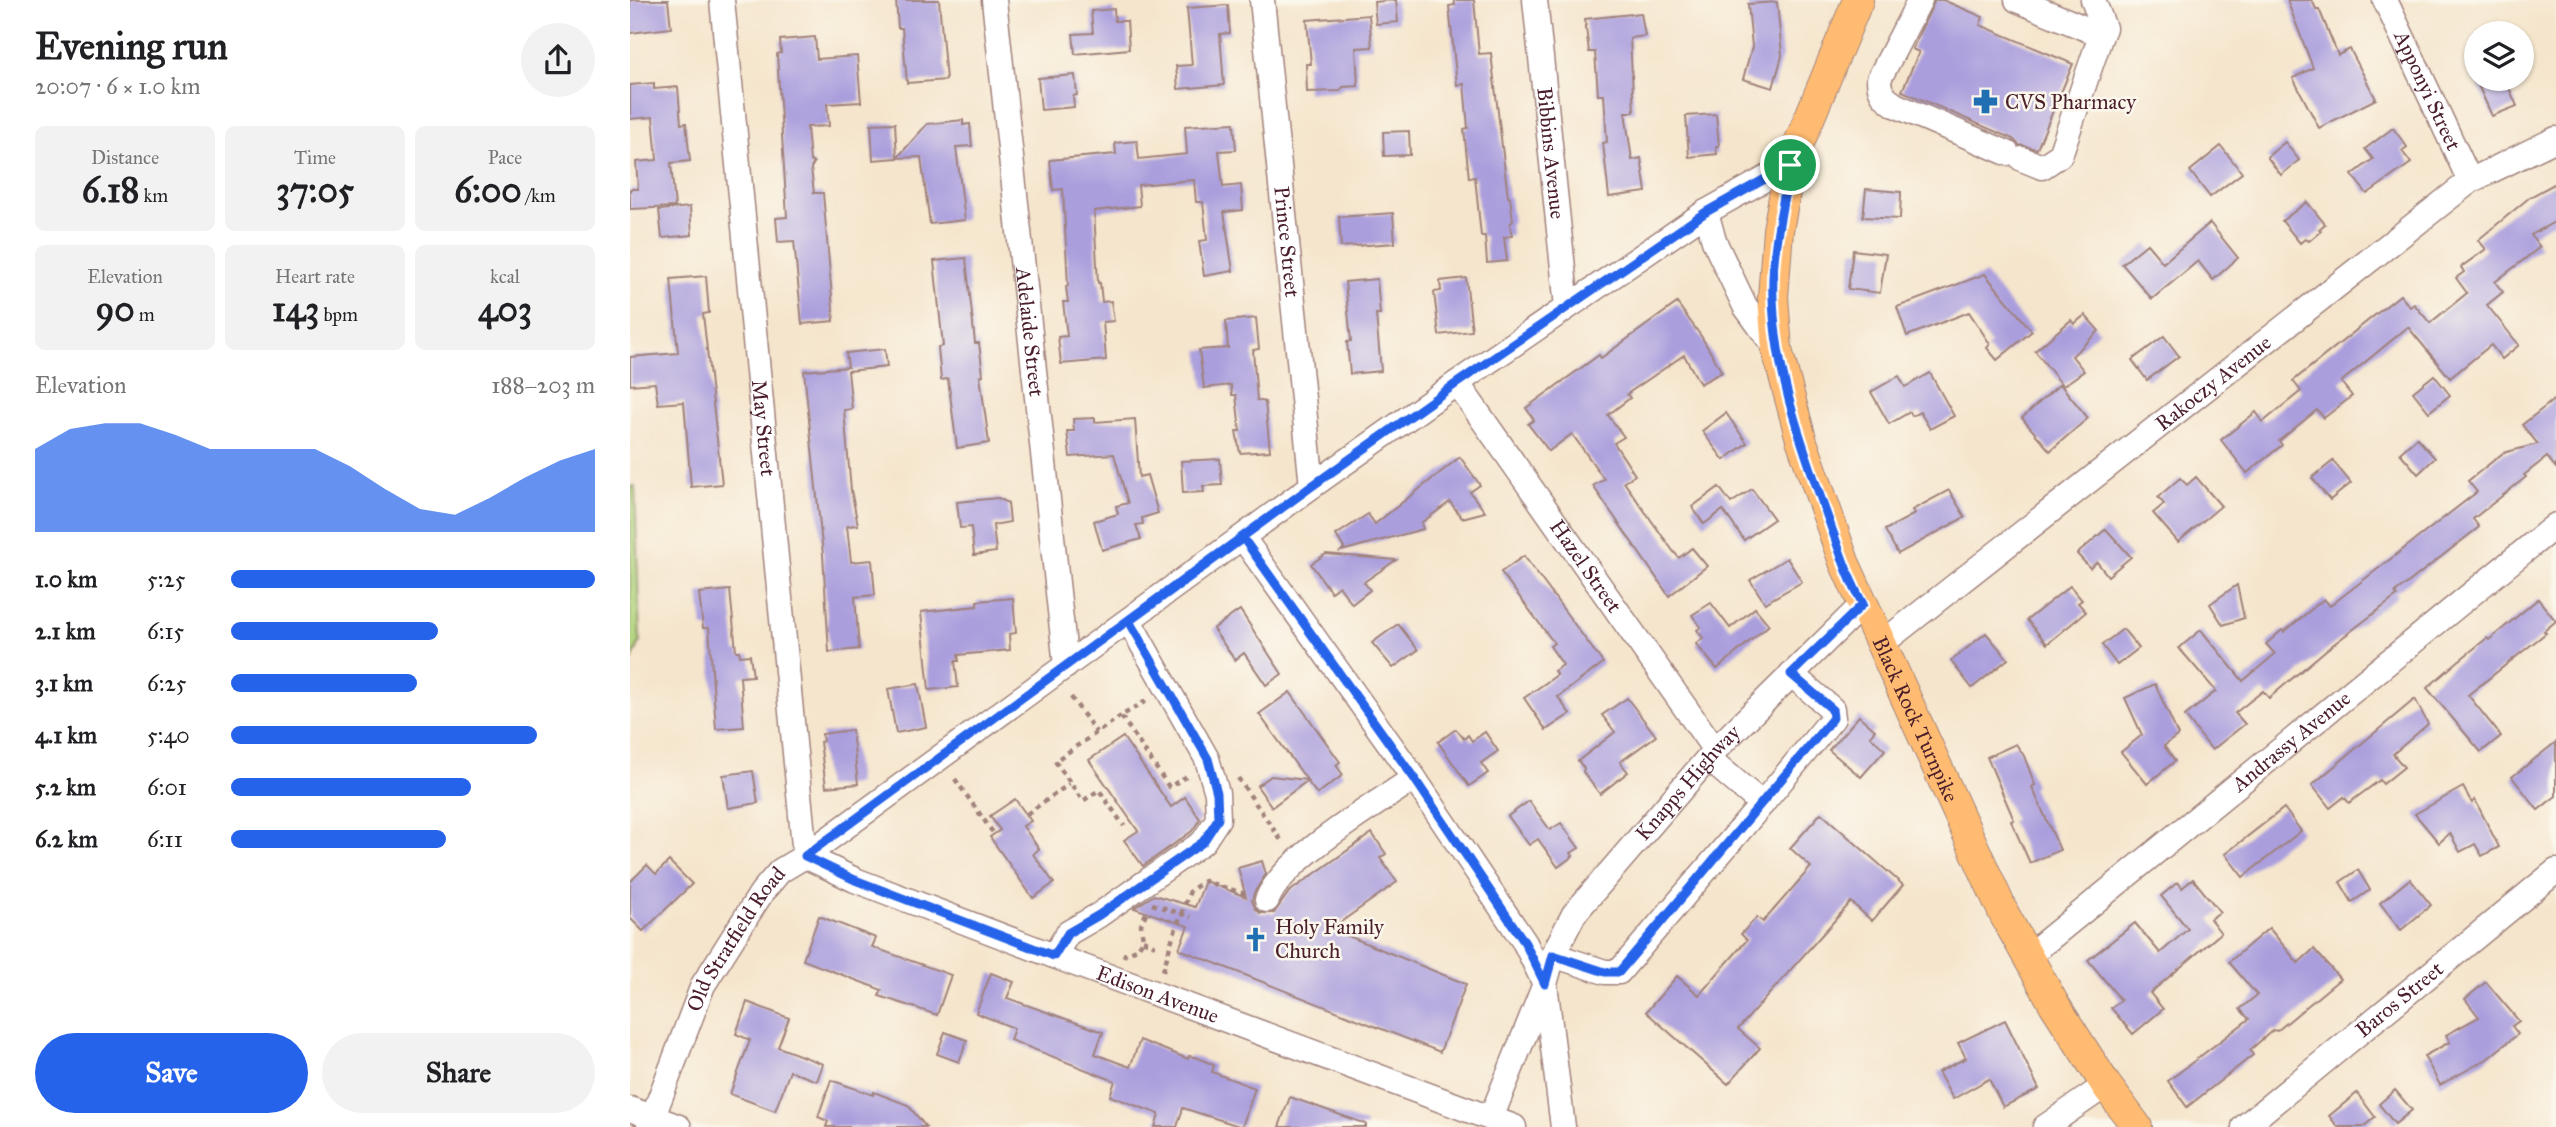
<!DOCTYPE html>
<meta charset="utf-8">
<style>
:root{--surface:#fff;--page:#f2f2f2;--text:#202124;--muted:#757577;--accent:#2563eb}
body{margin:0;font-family:"IM FELL Great Primer",serif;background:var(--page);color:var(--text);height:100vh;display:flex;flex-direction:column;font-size:26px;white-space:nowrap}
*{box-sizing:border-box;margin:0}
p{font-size:23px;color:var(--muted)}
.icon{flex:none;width:38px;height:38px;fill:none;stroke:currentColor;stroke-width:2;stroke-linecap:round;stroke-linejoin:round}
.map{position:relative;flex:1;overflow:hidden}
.side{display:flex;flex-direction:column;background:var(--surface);width:630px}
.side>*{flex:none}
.fabs{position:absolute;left:1834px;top:21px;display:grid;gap:14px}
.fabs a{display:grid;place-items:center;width:70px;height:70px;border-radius:50%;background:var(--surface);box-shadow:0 2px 5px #0004;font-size:35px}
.pin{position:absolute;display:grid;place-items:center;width:60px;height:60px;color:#fff;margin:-30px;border:4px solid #fff;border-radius:50%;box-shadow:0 2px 7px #0007}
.round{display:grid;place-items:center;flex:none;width:74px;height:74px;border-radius:37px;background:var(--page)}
.head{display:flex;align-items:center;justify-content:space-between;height:119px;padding:0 35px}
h1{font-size:38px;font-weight:700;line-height:52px}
.stats{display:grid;grid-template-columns:repeat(3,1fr);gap:10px;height:119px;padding:7px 35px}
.stats div{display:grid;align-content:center;border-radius:10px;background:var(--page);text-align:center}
.stats b{font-size:35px;font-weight:700}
.stats small{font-size:19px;font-weight:400}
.stats p{font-size:19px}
.chart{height:196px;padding:14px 35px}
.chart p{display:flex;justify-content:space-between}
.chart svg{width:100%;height:126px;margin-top:7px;fill:var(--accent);opacity:.7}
.button{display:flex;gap:14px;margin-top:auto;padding:14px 35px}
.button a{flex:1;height:80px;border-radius:42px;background:var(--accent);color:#fff;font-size:28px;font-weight:700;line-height:80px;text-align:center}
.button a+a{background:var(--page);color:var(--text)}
ul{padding:0 35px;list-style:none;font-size:23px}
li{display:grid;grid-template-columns:112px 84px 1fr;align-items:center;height:52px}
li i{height:18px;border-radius:9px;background:var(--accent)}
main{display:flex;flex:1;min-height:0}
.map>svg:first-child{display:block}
.green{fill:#b1d57f;stroke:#7e7a55;stroke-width:2}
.building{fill:#aa9edd}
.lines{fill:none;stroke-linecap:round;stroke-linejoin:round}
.minor-casing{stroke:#a0827c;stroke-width:27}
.major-casing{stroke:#a0827c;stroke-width:32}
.path{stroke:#a0827c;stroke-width:4.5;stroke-dasharray:5 5;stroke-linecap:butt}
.minor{stroke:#fff;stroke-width:24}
.major{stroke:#ffbb71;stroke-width:30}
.route-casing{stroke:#fff;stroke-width:14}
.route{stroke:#2563eb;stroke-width:9}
.labels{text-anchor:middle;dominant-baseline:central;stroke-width:5;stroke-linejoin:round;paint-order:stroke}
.street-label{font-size:21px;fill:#4a1f2b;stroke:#fbf7ec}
.poi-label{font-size:21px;fill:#4a1f2b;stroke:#fbf7ec;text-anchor:start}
</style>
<main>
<section class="side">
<div class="head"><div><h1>Evening run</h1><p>20:07 · 6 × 1.0 km</p></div><a class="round"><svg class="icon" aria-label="share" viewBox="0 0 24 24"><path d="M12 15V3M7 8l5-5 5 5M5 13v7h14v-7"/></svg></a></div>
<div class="stats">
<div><p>Distance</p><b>6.18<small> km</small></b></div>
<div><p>Time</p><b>37:05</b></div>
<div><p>Pace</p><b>6:00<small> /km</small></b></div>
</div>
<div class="stats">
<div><p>Elevation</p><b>90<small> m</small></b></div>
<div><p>Heart rate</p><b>143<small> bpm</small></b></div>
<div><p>kcal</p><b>403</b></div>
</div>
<div class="chart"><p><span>Elevation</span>188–203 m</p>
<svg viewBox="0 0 160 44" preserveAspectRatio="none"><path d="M0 44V15L10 8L20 6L30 6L40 10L50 15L60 15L70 15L80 15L90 21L100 29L110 36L120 38L130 32L140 25L150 19L160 15V44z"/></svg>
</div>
<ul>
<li><b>1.0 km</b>5:25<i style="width:100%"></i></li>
<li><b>2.1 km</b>6:15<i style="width:57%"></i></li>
<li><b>3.1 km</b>6:25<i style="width:51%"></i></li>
<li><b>4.1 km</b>5:40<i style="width:84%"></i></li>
<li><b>5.2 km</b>6:01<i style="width:66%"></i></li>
<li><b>6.2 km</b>6:11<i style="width:59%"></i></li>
</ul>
<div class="button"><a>Save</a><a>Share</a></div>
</section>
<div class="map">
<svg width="1926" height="1127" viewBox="0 0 1926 1127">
<rect width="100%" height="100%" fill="#fbf7ec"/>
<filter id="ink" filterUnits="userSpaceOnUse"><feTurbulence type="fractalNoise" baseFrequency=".0143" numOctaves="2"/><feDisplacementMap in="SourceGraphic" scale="14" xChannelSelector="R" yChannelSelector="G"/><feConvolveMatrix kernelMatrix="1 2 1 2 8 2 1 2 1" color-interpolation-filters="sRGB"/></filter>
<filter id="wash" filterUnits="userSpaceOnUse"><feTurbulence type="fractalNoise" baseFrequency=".00686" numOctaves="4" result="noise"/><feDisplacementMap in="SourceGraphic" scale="28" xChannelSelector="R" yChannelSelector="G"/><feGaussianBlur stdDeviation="1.57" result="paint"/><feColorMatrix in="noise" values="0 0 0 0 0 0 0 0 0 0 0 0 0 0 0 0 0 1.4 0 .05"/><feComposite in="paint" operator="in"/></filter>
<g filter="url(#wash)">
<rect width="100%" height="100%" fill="#f5e5cc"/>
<polygon class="green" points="5,486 10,642 0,664 0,487"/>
<g id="blocks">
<g class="building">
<polygon points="0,0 38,0 41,28 0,33"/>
<polygon points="266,0 309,0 316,80 277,83 272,28 268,28"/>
<polygon points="766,0 768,22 746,24 744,2"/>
<polygon points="824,0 844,0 849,54 861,53 878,197 880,197 883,221 880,224 882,236 874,237 877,261 857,263 855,236 851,236 845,177 839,178 834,129 838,128 834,84 827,85 819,6 825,5"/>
<polygon points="1305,0 1313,0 1353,17 1350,25 1443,64 1407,149 1389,145 1383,139 1272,91 1289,52 1282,49"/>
<polygon points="1657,0 1682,0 1686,9 1689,9 1708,55 1720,49 1746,99 1689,128 1663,78 1683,68"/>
<polygon points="1147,2 1152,56 1143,88 1113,79 1122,47 1118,4"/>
<polygon points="598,5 600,33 590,34 594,85 548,89 546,66 562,65 557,8"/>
<polygon points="484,9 485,21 497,21 499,49 445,54 443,34 463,33 461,11"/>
<polygon points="1011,13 1015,36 1000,38 1004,112 995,112 1002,160 1011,158 1016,192 979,197 973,143 977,142 974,95 968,95 965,52 959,52 955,19"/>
<polygon points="739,15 742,47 726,48 728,86 713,87 710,91 677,92 676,64 681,64 677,20"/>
<polygon points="185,37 187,59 227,56 231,102 197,104 199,126 177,127 180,161 184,163 181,168 184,193 193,193 204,321 172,324 164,241 148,242 146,218 157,217 147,54 151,53 150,40"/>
<polygon points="445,75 447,95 443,96 444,107 411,110 408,78"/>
<polygon points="1849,79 1875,79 1887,106 1862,116 1848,85 1851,83"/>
<polygon points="24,83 24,89 48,87 51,124 56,123 60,161 41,163 45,207 0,209 0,189 8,189 6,162 27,160 23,117 0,119 0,85"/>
<polygon points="1086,114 1089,146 1086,146 1087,154 1059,157 1056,116"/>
<polygon points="333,120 333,125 340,124 342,146 326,147 335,220 300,224 291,157 267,158 297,124"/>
<polygon points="265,123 267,158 243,160 241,124"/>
<polygon points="604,123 606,150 589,151 593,187 611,185 613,210 594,212 603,271 574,276 569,241 577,240 573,202 566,202 564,180 508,185 510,206 464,211 468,283 470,283 472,302 481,301 484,321 473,322 476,360 431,364 428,337 437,336 433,302 438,302 436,287 438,286 433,189 423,190 420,160 486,154 485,143 507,141 509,159 557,154 555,126"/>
<polygon points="1763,128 1777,147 1772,151 1781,163 1737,194 1722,175 1743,159 1735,149"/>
<polygon points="779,131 780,155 754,156 753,132"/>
<polygon points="1655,142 1669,160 1651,175 1637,157"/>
<polygon points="1591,146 1612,173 1580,197 1560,171"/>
<polygon points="1926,183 1926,221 1901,235 1910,247 1865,282 1873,292 1857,305 1889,345 1872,359 1861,345 1820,378 1778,327 1711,382 1722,396 1694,418 1687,410 1649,441 1652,445 1617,473 1591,440 1626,412 1633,422 1671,391 1663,381 1770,295 1780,307 1784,304 1800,323 1837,293 1826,278 1834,272 1831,267 1856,249 1848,240 1900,197"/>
<polygon points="1236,189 1271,192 1270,219 1233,217"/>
<polygon points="1677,202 1695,224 1689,229 1691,231 1679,241 1675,239 1670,243 1652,221"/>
<polygon points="60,207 62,235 32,238 29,210"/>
<polygon points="763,213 765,243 711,247 709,217"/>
<polygon points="1580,223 1608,258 1583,280 1568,261 1522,299 1492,264 1517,244 1533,263"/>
<polygon points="1223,250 1256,254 1250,293 1218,289"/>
<polygon points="336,258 345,343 349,343 353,375 350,376 359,443 327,448 318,379 311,380 308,347 313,346 304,261"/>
<polygon points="1355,274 1402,331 1367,360 1357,348 1360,344 1339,312 1277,336 1267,307"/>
<polygon points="76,276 79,313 73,314 92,484 61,487 54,402 28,404 25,383 0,385 0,357 48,353 41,279"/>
<polygon points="836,278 842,331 809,335 804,292 811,291 810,281"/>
<polygon points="747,279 750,314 746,314 751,371 720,374 717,342 721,341 715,282"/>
<polygon points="1047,303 1071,336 1092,372 1070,384 1054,355 997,394 1000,398 978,415 994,437 984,443 1005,475 994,482 1043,551 1049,558 1062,548 1077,566 1039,596 963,486 974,479 942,434 919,451 898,424 904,420 896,408 969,355 971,358"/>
<polygon points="1455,315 1469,331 1442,356 1454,371 1433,386 1405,351 1441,320 1444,324"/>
<polygon points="626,318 629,349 623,350 627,400 635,402 640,451 610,453 606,431 610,431 606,395 602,395 601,385 574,388 569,350 598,348 596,321"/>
<polygon points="1534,336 1549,356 1517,380 1502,360"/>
<polygon points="255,349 257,367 218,371 222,409 214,410 221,490 228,525 217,526 221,562 242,560 245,595 225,597 229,649 199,652 193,555 174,371 218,367 216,353"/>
<polygon points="1300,373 1324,416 1300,429 1290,412 1282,416 1280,412 1259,424 1241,392 1269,376 1275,387"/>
<polygon points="1804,375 1820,395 1799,412 1783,392"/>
<polygon points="1430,384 1458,418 1420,451 1392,418"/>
<polygon points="1926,398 1926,468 1917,457 1894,475 1896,477 1843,519 1849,527 1765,593 1767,596 1696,650 1639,698 1633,691 1605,713 1615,724 1582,750 1555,716 1586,691 1549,648 1571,630 1613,681 1645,654 1636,644 1652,630 1654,632 1694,599 1700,606 1847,492 1838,481 1873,453 1908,444 1892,425"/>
<polygon points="1096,413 1117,443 1094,460 1072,431"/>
<polygon points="465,418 465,422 505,419 509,477 517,475 528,513 512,518 513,524 506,525 511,539 472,550 464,521 488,514 486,506 498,503 484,454 440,457 437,431 444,431 443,419"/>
<polygon points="1787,438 1805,458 1788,474 1770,453"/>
<polygon points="830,457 850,485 840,492 855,512 832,518 820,502 791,523 793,529 711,551 714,548 706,535 738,514 745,524"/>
<polygon points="590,459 592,485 573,486 574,492 553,493 551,461"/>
<polygon points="1703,461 1721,483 1700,500 1682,478"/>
<polygon points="1566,477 1591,506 1548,542 1523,513 1534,504 1528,497 1550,478 1557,485"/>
<polygon points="1089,487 1101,503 1122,489 1144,519 1114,540 1093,510 1074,524 1062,507"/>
<polygon points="1319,490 1335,517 1268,554 1255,530 1285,514 1282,510"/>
<polygon points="368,498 378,503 380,522 363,525 366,552 344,555 341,527 330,528 327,502"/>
<polygon points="1476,529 1501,557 1478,576 1467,562 1460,568 1447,554"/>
<polygon points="696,554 766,560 734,582 740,590 722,604 709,586 701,592 681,564"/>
<polygon points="894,556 973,663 928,697 940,714 916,730 894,698 927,675 924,671 933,665 920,646 924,643 871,572"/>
<polygon points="1157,558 1172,582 1135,603 1120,580"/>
<polygon points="1607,585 1614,618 1593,625 1580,604"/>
<polygon points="1440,586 1452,600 1448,603 1456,612 1417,644 1397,620"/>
<polygon points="100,590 106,651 109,651 110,656 120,655 123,676 110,677 114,727 86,729 79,628 73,628 69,593"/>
<polygon points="383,598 386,633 379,634 380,650 328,655 329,661 325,661 328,687 299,690 291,612 347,606 347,601"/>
<polygon points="1908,599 1926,621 1914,631 1916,633 1838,695 1871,736 1851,752 1797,688 1826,663 1857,638 1859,640"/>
<polygon points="1081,603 1100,628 1125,608 1139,625 1087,669 1066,644 1073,638 1067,630 1071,627 1062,615"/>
<polygon points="610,610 652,674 636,685 614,653 605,660 583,629"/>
<polygon points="768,624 788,650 763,668 742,643"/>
<polygon points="1493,629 1509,648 1487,665 1472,645"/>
<polygon points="1356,633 1378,659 1342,688 1321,661"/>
<polygon points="288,684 296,727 266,733 258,689"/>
<polygon points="1525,684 1548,735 1534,746 1545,761 1517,784 1491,752 1512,735 1495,698"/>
<polygon points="660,692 710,762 706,765 713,775 687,794 677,781 642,807 627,786 641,776 677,780 629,714"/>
<polygon points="997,698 1026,736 990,762 998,772 970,794 953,772 954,768 948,761 985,732 972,715"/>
<polygon points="1785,699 1798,724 1763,754 1774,767 1753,784 1750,780 1719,803 1714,797 1700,808 1682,785"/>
<polygon points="1229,716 1245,730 1240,736 1255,750 1231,777 1199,750"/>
<polygon points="826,729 834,739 838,735 842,741 855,732 868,751 851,763 858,773 839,786 808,742"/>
<polygon points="222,730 228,784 196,787 190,742 193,741 192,734"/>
<polygon points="493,737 541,807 555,797 570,819 562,831 513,866 494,840 508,831 459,760"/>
<polygon points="1926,742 1926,796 1908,810 1882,777"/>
<polygon points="1386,744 1394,756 1405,785 1402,787 1430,850 1400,863 1381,821 1384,820 1357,757"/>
<polygon points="123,771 128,803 98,808 93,775"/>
<polygon points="1833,787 1842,803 1845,800 1869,847 1852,856 1845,844 1830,852 1820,833 1809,843 1785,814"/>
<polygon points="385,799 401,821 393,826 409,849 403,854 424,883 403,898 360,837 370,830 360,816"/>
<polygon points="899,801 920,830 931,823 949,848 941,853 943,856 928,867 908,839 899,845 878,816"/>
<polygon points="1654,808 1671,831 1613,877 1595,854"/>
<polygon points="1191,813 1273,885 1242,921 1221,902 1108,1029 1130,1048 1098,1084 1016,1012 1047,976 1069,995 1117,940 1111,934 1127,917 1133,922 1181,867 1160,848"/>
<polygon points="742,833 756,854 750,858 767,882 701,929 836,984 810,1052 549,949 558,926 504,908 524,895 565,907 575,881 616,897 608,868 632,861 636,874 624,893 622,901 625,908 630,913 644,913 659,892"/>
<polygon points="39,861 62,884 13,931 0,918 0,882 17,865 26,874"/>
<polygon points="1728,870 1740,890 1722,902 1710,882"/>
<polygon points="1563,879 1590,912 1580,919 1591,933 1520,993 1533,1009 1503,1034 1481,1008 1491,1000 1458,960 1505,923 1530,953 1558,929 1531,896 1548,882 1552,888"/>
<polygon points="1780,879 1801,905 1771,930 1750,903"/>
<polygon points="189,916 246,938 242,947 321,975 307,1015 249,996 252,990 173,960"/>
<polygon points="1639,928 1668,963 1684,949 1710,979 1647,1031 1643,1030 1620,1050 1623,1055 1557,1107 1538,1081 1619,1019 1610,1009 1627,995 1599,962"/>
<polygon points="361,973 384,982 377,998 473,1032 465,1054 500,1067 510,1040 558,1059 559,1056 568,1058 584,1065 582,1072 625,1088 612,1127 553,1108 547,1127 525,1127 529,1114 480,1096 485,1081 380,1040 384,1028 346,1013"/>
<polygon points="1856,982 1889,1021 1882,1026 1888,1034 1857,1059 1810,1085 1794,1056 1820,1042 1816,1035 1849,1017 1835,999"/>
<polygon points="117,1002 159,1018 148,1047 193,1064 187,1081 160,1071 145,1111 100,1094 120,1040 106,1034"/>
<polygon points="1375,1020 1409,1089 1373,1107 1359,1079 1323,1099 1308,1072 1336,1058 1328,1043"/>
<polygon points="315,1032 337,1040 329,1062 307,1054"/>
<polygon points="201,1080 243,1095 244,1092 278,1105 296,1127 196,1127 198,1121 188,1117"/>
<polygon points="1765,1090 1782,1110 1765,1124 1749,1104"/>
<polygon points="1727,1093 1745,1117 1733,1127 1708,1127 1699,1116"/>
<polygon points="660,1097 736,1124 736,1127 649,1127"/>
</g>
</g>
</g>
<g filter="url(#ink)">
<use href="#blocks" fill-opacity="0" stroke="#a0827c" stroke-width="2"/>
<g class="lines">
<defs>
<g id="minor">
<path id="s1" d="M92 0 175 856 225 880 424 956 884 1127"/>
<path id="s2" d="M364 0 436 666"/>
<path id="s3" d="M632 0 682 486"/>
<path id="s4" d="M905 0 937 307"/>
<path d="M1290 0 1249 79C1249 93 1255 99 1267 106L1377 153"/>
<polyline points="1387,0 1471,35 1474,28 1463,0"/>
<path id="s5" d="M1755 0 1840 181"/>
<polyline points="1392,159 1412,167 1430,155 1471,35"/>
<polyline points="1076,212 1084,241 1115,306 1147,350"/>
<path id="s6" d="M827 383 1085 750"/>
<polyline points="613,538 784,778 895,943 915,984 861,1118"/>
<path id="s7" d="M1250 645 1840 181 1926 139"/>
<polyline points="1078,758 1132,804 1203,718 1202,709 1161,674"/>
<path d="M637 900C653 858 746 805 784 778"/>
<polyline points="923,955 975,972 989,972 1132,804"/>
<polyline points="424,956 438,933 469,915 573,842 588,819 587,793 577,759 499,621"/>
<path id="s8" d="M1397 957 1926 525"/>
<polyline points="0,1109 49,1127"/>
<path id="s9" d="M19 1127 73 985 132 892 150 871 175 856 682 486 827 383 1076 212 1160 165"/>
<path id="s10" d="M933 1127 915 984 923 955 944 914 1085 750 1233 604"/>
<polyline points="1415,1127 1476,1085"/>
<path id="s11" d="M1614 1127 1926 871"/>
</g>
<g id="major">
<path id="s12" d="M1228 0 1160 165 1148 230 1143 297 1147 350 1171 439 1214 562 1374 914 1424 1004 1476 1085 1507 1127"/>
</g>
</defs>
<use href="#minor" class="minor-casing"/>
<use href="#major" class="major-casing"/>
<g class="path">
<polyline points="441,697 466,732"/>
<polyline points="516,701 491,716 539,787 559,775"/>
<polyline points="491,716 425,761 453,801 469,790 494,826"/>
<polyline points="608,778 653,843"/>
<polyline points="325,779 364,834"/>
<polyline points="397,814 439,784"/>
<polyline points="522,904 561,917"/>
<polyline points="513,940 525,946"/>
<polyline points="494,957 495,954 507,949 513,940 511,924 518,909"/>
<polyline points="533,971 543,936 560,891 574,881 616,894"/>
</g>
<use href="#minor" class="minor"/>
<use href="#major" class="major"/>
</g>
</g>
<g class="lines" filter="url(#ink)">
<defs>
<path id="route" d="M1160 165 1076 212 827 383 682 486 175 856 225 880 424 956 438 933 469 915 573 842 588 819 587 793 578 759 499 621 613 538 784 778 895 943 915 984 923 955 975 972H989L1203 718 1202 709 1161 674 1233 604C1216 575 1207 542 1195 510 1171 442 1145 371 1143 298 1141 254 1152 209 1160 165"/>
</defs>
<use href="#route" class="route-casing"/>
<use href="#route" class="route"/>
</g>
<defs>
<symbol id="pharmacy-bare" viewBox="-9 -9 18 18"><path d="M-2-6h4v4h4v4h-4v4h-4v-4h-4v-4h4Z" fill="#1f6fb2" stroke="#fbf7ec" stroke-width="2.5" paint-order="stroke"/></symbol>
<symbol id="church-bare" viewBox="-9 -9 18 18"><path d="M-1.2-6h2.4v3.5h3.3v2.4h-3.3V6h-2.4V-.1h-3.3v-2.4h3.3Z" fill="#1f6fb2" stroke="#fbf7ec" stroke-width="2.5" paint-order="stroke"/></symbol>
</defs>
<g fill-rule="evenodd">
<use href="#pharmacy-bare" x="1338" y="84" width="35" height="35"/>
<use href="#church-bare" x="608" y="922" width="35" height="35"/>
</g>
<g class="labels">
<g class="street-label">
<text stroke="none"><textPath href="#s5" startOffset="100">Apponyi Street</textPath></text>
<text stroke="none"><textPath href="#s4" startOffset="154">Bibbins Avenue</textPath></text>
<text stroke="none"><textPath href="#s3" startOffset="243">Prince Street</textPath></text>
<text stroke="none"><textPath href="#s2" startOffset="334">Adelaide Street</textPath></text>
<text stroke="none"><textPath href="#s7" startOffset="424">Rakoczy Avenue</textPath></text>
<text stroke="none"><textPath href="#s1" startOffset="430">May Street</textPath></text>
<text stroke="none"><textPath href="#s6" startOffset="224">Hazel Street</textPath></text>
<text stroke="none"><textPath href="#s12" startOffset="760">Black Rock Turnpike</textPath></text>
<text stroke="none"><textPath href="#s8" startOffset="341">Andrassy Avenue</textPath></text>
<text stroke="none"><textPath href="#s10" startOffset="394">Knapps Highway</textPath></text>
<text stroke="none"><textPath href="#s9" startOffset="208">Old Stratfield Road</textPath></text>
<text stroke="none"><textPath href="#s1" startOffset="1239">Edison Avenue</textPath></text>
<text stroke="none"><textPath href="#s11" startOffset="201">Baros Street</textPath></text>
</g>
<g class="poi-label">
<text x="1375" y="102">CVS Pharmacy</text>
<text x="645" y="927">Holy Family<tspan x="645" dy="24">Church</tspan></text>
</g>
</g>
</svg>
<div class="fabs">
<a><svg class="icon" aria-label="layers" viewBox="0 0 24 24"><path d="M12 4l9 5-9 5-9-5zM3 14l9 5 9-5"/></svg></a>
</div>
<div class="pin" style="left:1160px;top:165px;background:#1e9e55"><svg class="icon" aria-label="arrive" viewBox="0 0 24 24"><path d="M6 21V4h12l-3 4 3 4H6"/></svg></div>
</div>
</main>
